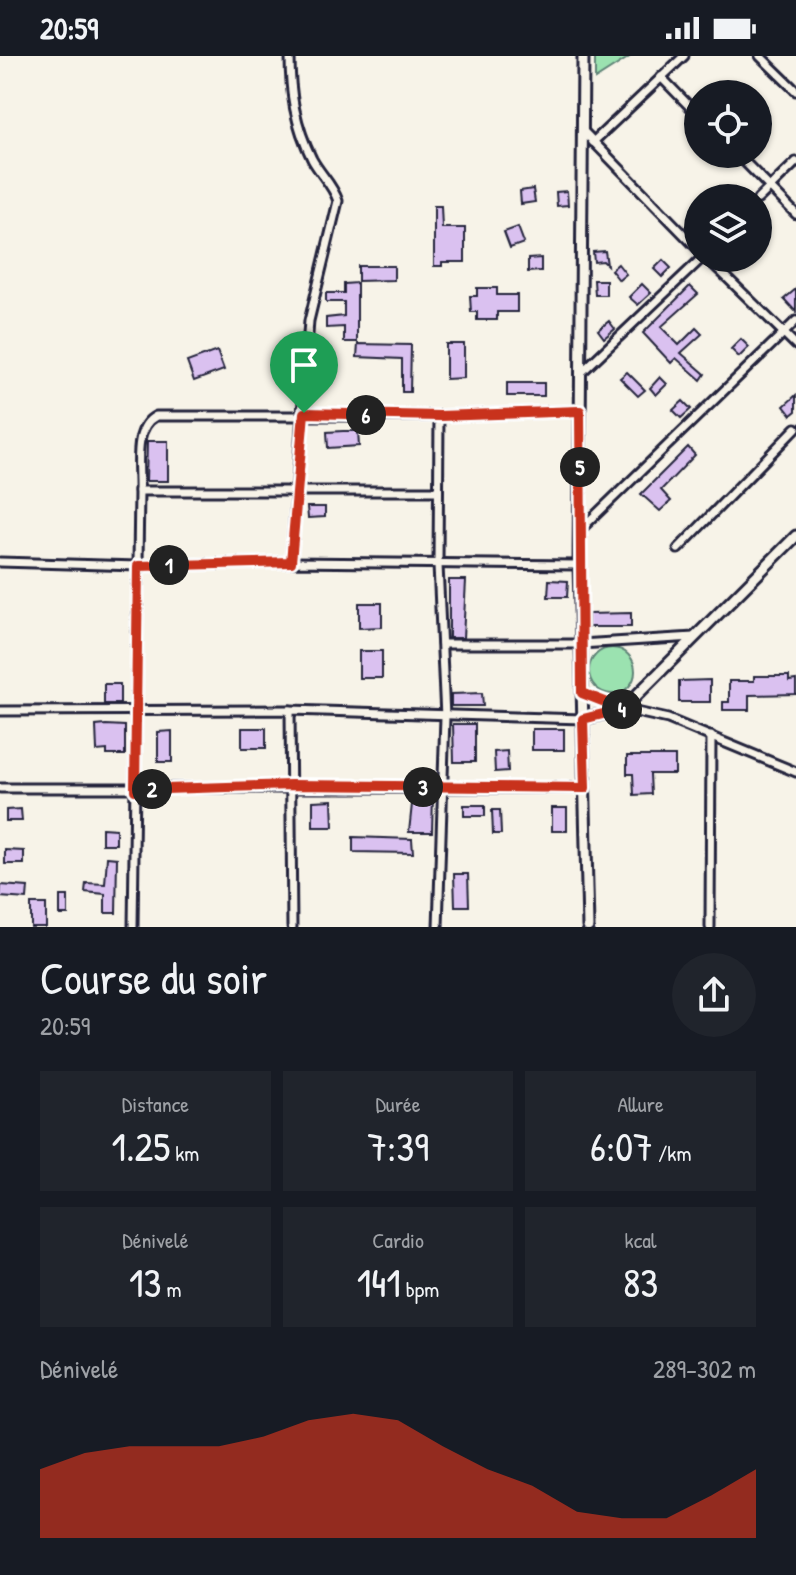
<!DOCTYPE html>
<html lang="fr">
<meta charset="utf-8">
<style>
:root{--surface:#171b24;--page:#20242c;--text:#f1f3f6;--muted:#9ea1a6;--accent:#c8321e}
body{margin:0;font-family:"Patrick Hand",sans-serif;background:var(--page);color:var(--text);height:100vh;display:flex;flex-direction:column;font-size:30px;white-space:nowrap}
*{box-sizing:border-box;margin:0}
p{font-size:26px;color:var(--muted)}
.icon{flex:none;width:44px;height:44px;fill:none;stroke:currentColor;stroke-width:2;stroke-linecap:round;stroke-linejoin:round}
.map{position:relative;height:871px;overflow:hidden}
.side{display:flex;flex-direction:column;background:var(--surface);flex:1}
.side>*{flex:none}
.fabs{position:absolute;left:684px;top:24px;display:grid;gap:16px}
.fabs a{display:grid;place-items:center;width:88px;height:88px;border-radius:50%;background:var(--surface);box-shadow:0 2px 6px #0004;font-size:40px}
.pin{position:absolute;display:grid;place-items:center;width:68px;height:68px;color:#fff;margin:-82px -34px;border-radius:50% 50% 50% 0;rotate:-45deg;box-shadow:0 0 8px #0007}
.pin .icon{rotate:45deg}
.km{position:absolute;width:40px;height:40px;margin:-20px;border-radius:50%;background:#222;color:#fff;font-size:22px;line-height:40px;text-align:center}
.round{display:grid;place-items:center;flex:none;width:84px;height:84px;border-radius:42px;background:var(--page)}
.overview{display:flex;align-items:center;justify-content:space-between;height:136px;padding:0 40px}
h1{font-size:44px;font-weight:600;line-height:60px}
.metrics{display:grid;grid-template-columns:repeat(3,1fr);gap:12px;height:136px;padding:8px 40px}
.metrics div{display:grid;align-content:center;border-radius:0px;background:var(--page);text-align:center}
.metrics b{font-size:40px;font-weight:600}
.metrics small{font-size:22px;font-weight:400}
.metrics p{font-size:22px}
.chart{height:224px;padding:16px 40px}
.chart p{display:flex;justify-content:space-between}
.chart svg{width:100%;height:144px;margin-top:8px;fill:var(--accent);opacity:.7}
.status{display:flex;justify-content:space-between;align-items:center;height:56px;padding:0 40px;background:var(--surface);direction:ltr}
.status svg{height:22px;fill:currentColor}
.map>svg:first-child{display:block}
.green{fill:#9be2b0;stroke:#5e8276;stroke-width:2}
.building{fill:#dac1f0;stroke:#22223b;stroke-width:2}
.lines{fill:none;stroke-linecap:round;stroke-linejoin:round}
.minor-casing{stroke:#22223b;stroke-width:13}
.tertiary-casing{stroke:#22223b;stroke-width:15}
.minor{stroke:#f7f3e8;stroke-width:7}
.tertiary{stroke:#f7f3e8;stroke-width:9}
.route-casing{stroke:#fff;stroke-width:16}
.route{stroke:#c8321e;stroke-width:10}
</style>
<div class="status"><b>20:59</b><svg viewBox="0 0 49 12"><path d="M0 12V9h3v3zM5 12V6h3v6zM10 12V3h3v9zM15 12V0h3v12zM26 1h20v11H26zM47 4h2v5h-2z"/></svg></div>
<div class="map">
<svg width="796" height="871" viewBox="0 0 796 871">
<rect width="100%" height="100%" fill="#f7f3e8"/>
<filter id="ink" filterUnits="userSpaceOnUse"><feTurbulence type="fractalNoise" baseFrequency=".0125" numOctaves="2"/><feDisplacementMap in="SourceGraphic" scale="16" xChannelSelector="R" yChannelSelector="G"/><feConvolveMatrix kernelMatrix="1 2 1 2 8 2 1 2 1" color-interpolation-filters="sRGB"/></filter>
<g filter="url(#ink)">
<g class="green">
<polygon points="595,0 631,0 595,23"/>
<circle cx="612" cy="615" r="23"/>
</g>
<g class="building">
<polygon points="533,133 535,146 521,148 520,135"/>
<polygon points="567,135 568,149 557,150 556,136"/>
<polygon points="434,150 441,150 442,172 465,172 465,206 442,206 442,210 434,210"/>
<polygon points="518,171 524,187 510,192 504,176"/>
<polygon points="605,195 607,209 603,205 594,206 593,196"/>
<polygon points="541,202 541,215 528,216 528,203"/>
<polygon points="663,204 671,212 662,221 654,213"/>
<polygon points="618,208 626,218 619,224 611,214"/>
<polygon points="358,210 394,210 394,224 358,225"/>
<polygon points="594,224 606,224 606,239 595,239"/>
<polygon points="357,227 357,286 344,286 344,271 326,272 326,262 344,260 344,246 326,246 326,237 344,237 344,228"/>
<polygon points="642,228 651,237 638,249 629,241"/>
<polygon points="690,230 698,238 661,271 679,289 696,272 702,278 681,297 705,318 701,324 676,302 671,307 643,277"/>
<polygon points="477,232 497,232 497,239 517,239 517,256 497,256 497,264 477,264 477,256 471,256 470,240 477,240"/>
<polygon points="796,233 796,256 784,243"/>
<polygon points="609,265 615,273 604,282 598,274"/>
<polygon points="741,283 749,291 739,301 731,293"/>
<polygon points="358,288 411,289 410,336 402,336 402,303 357,301"/>
<polygon points="446,288 464,288 464,322 446,323"/>
<polygon points="217,295 224,314 194,325 187,306"/>
<polygon points="627,316 645,334 638,340 620,322"/>
<polygon points="660,321 667,328 656,339 650,332"/>
<rect x="507" y="327" width="37" height="13"/>
<polygon points="796,339 796,355 791,359 784,350"/>
<polygon points="683,345 691,353 681,362 673,354"/>
<polygon points="343,375 358,375 359,390 328,392 327,376"/>
<polygon points="147,385 168,385 168,425 146,425"/>
<polygon points="688,391 695,399 661,434 671,445 660,455 641,438"/>
<polygon points="307,451 325,451 325,461 308,462"/>
<polygon points="449,524 466,524 463,582 449,582"/>
<polygon points="549,524 568,525 567,541 548,541"/>
<polygon points="359,547 382,547 382,571 359,572"/>
<polygon points="631,557 631,571 588,571 588,558"/>
<rect x="359" y="595" width="23" height="27"/>
<polygon points="754,620 789,620 789,625 796,624 796,638 749,639 749,654 723,654 723,646 729,646 729,625 754,625"/>
<polygon points="710,624 710,646 679,646 679,625"/>
<rect x="104" y="628" width="16" height="20"/>
<polygon points="482,637 483,650 451,650 451,638"/>
<polygon points="453,668 475,668 475,706 454,706"/>
<polygon points="106,669 125,670 125,699 107,699 107,694 97,695 96,670"/>
<rect x="242" y="672" width="24" height="20"/>
<rect x="532" y="673" width="32" height="21"/>
<polygon points="172,675 172,706 158,706 158,676"/>
<polygon points="507,695 508,715 495,716 494,696"/>
<polygon points="627,700 675,700 675,718 650,718 651,738 634,739 633,718 627,718"/>
<polygon points="413,739 433,740 432,776 409,776"/>
<polygon points="332,744 333,771 313,771 313,745"/>
<rect x="464" y="749" width="21" height="11"/>
<rect x="552" y="752" width="15" height="23"/>
<polygon points="21,753 22,765 6,765 6,754"/>
<polygon points="492,754 500,754 501,778 493,778"/>
<polygon points="102,772 116,773 116,788 102,788"/>
<polygon points="353,781 412,783 413,797 353,796"/>
<polygon points="5,794 24,795 24,808 5,808"/>
<polygon points="107,801 117,802 116,857 105,857 105,838 85,836 86,827 105,828"/>
<polygon points="454,818 468,818 469,850 455,850"/>
<polygon points="1,829 28,831 27,843 0,841"/>
<rect x="60" y="840" width="8" height="19"/>
<rect x="31" y="848" width="15" height="23"/>
</g>
<g class="lines">
<defs>
<g id="minor">
<path d="M290 0C290 37 295 69 312 103 320 118 333 129 338 145L309 265 291 506"/>
<polyline points="760,0 796,35"/>
<polyline points="661,21 698,59"/>
<polyline points="584,76 698,193"/>
<polyline points="593,86 684,0"/>
<polyline points="737,98 796,158"/>
<polyline points="758,143 796,106"/>
<polyline points="707,202 796,289"/>
<polyline points="583,315 702,202"/>
<polyline points="139,435 438,435"/>
<polyline points="580,474 796,265"/>
<polyline points="678,493 796,372"/>
<polyline points="0,506 138,510 291,506 579,509"/>
<polyline points="442,588 580,588 694,581"/>
<polyline points="582,637 623,653 668,663 796,716"/>
<polyline points="290,654 292,871"/>
<polyline points="0,655 290,654 583,663"/>
<polyline points="0,732 585,732"/>
<path d="M133 871 139 435C140 411 132 372 156 360H439L580 355"/>
<polyline points="438,871 445,661 438,509 439,360"/>
<polyline points="710,871 711,680"/>
</g>
<g id="tertiary">
<polyline points="583,0 579,509 588,871"/>
<polyline points="583,663 623,653 796,480"/>
</g>
</defs>
<use href="#minor" class="minor-casing"/>
<use href="#tertiary" class="tertiary-casing"/>
<use href="#minor" class="minor"/>
<use href="#tertiary" class="tertiary"/>
</g>
</g>
<g class="lines" filter="url(#ink)">
<defs>
<polygon id="route" points="580,355 582,637 623,653 583,663 585,732 291,729 135,734 138,510 291,506 304,357 439,360"/>
</defs>
<use href="#route" class="route-casing"/>
<use href="#route" class="route"/>
</g>
</svg>
<div class="fabs">
<a><svg class="icon" aria-label="locate" viewBox="0 0 24 24"><circle cx="12" cy="12" r="6"/><path d="M12 2v4M12 18v4M2 12h4M18 12h4"/></svg></a>
<a><svg class="icon" aria-label="layers" viewBox="0 0 24 24"><path d="M12 4l9 5-9 5-9-5zM3 14l9 5 9-5"/></svg></a>
</div>
<div class="pin" style="left:304px;top:357px;background:#1e9e55"><svg class="icon" aria-label="arrive" viewBox="0 0 24 24"><path d="M6 21V4h12l-3 4 3 4H6"/></svg></div>
<b class="km" style="left:169px;top:509px">1</b>
<b class="km" style="left:152px;top:733px">2</b>
<b class="km" style="left:423px;top:731px">3</b>
<b class="km" style="left:622px;top:653px">4</b>
<b class="km" style="left:580px;top:411px">5</b>
<b class="km" style="left:366px;top:359px">6</b>
</div>
<section class="side">
<div class="overview"><div><h1>Course du soir</h1><p>20:59</p></div><a class="round"><svg class="icon" aria-label="share" viewBox="0 0 24 24"><path d="M12 15V3M7 8l5-5 5 5M5 13v7h14v-7"/></svg></a></div>
<div class="metrics">
<div><p>Distance</p><b>1.25<small> km</small></b></div>
<div><p>Durée</p><b>7:39</b></div>
<div><p>Allure</p><b>6:07<small> /km</small></b></div>
</div>
<div class="metrics">
<div><p>Dénivelé</p><b>13<small> m</small></b></div>
<div><p>Cardio</p><b>141<small> bpm</small></b></div>
<div><p>kcal</p><b>83</b></div>
</div>
<div class="chart"><p><span>Dénivelé</span>289–302 m</p>
<svg viewBox="0 0 160 44" preserveAspectRatio="none"><path d="M0 44V23L10 18L20 16L30 16L40 16L50 13L60 8L70 6L80 8L90 16L100 23L110 28L120 36L130 38L140 38L150 31L160 23V44z"/></svg>
</div>
</section>
